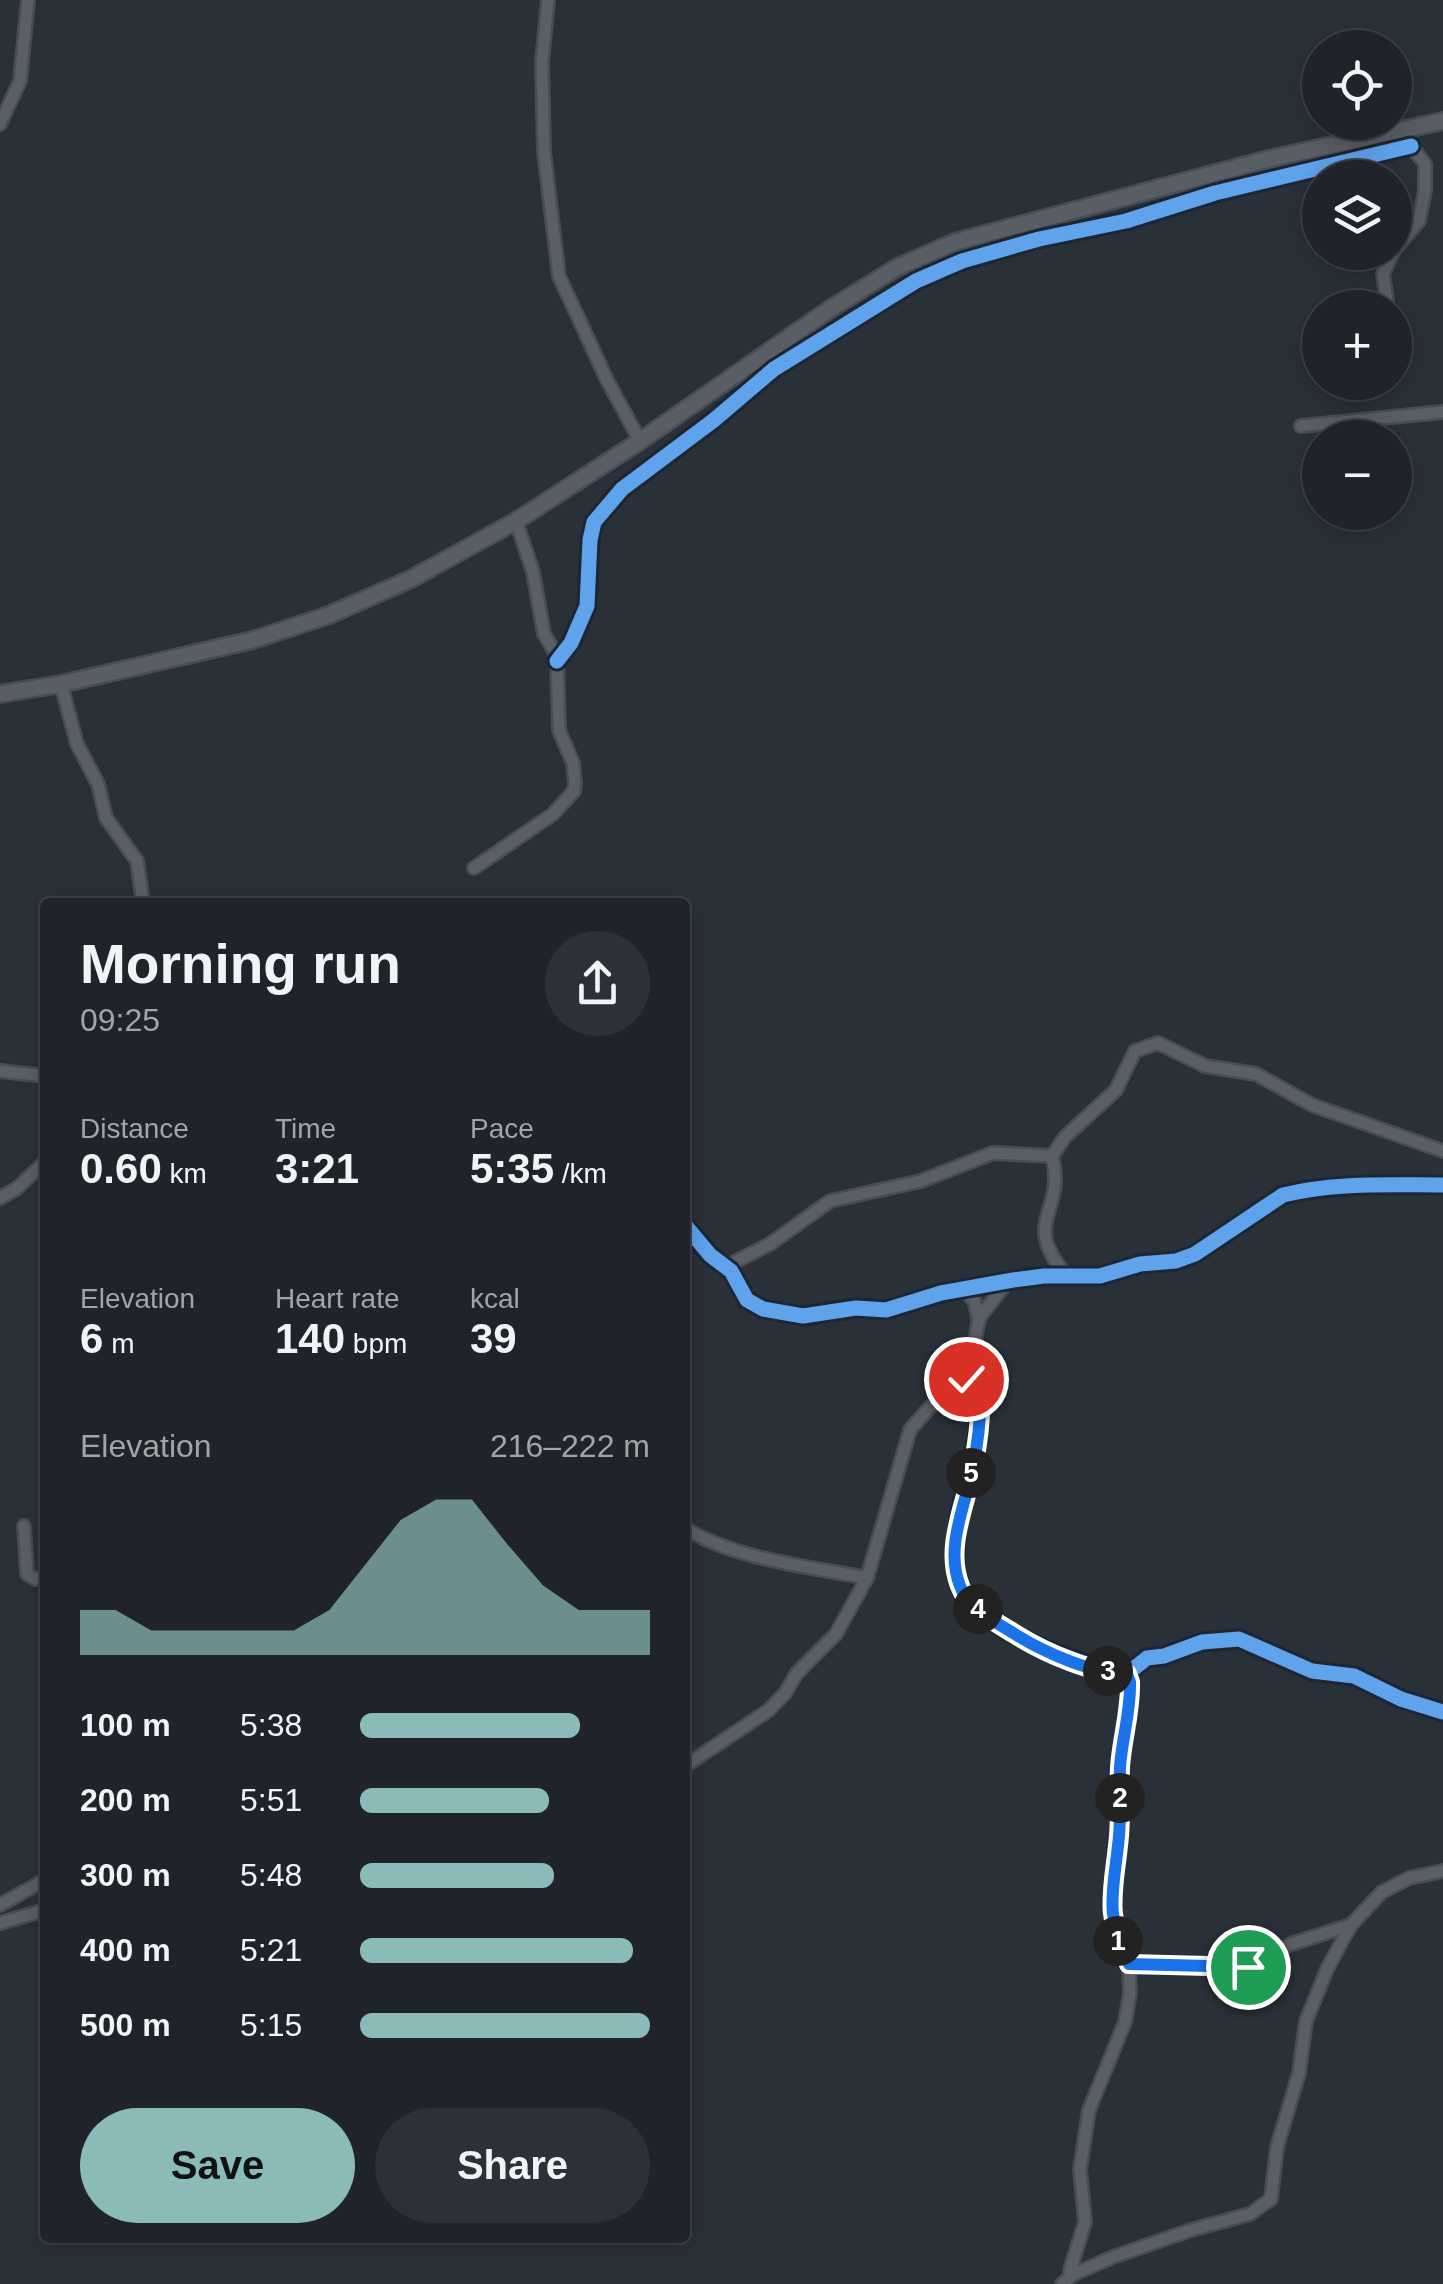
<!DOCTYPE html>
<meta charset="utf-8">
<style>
:root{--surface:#20242a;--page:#2d3036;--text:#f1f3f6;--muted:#a2a4a8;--line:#3d4147;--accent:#8bbbb9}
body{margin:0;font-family:Helvetica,sans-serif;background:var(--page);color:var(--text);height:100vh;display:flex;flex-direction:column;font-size:38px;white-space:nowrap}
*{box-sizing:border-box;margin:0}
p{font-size:32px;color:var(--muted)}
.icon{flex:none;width:55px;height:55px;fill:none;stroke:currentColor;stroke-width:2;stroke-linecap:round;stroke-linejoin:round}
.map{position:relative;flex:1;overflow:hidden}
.drawer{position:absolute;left:40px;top:898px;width:650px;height:1345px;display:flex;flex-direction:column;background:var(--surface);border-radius:10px;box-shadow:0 5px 25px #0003,0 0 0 2px var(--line)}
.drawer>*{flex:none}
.tools{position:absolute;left:1302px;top:30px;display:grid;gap:20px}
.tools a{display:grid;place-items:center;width:110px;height:110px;border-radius:50%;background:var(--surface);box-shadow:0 5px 25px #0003,0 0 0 2px var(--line);font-size:50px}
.pin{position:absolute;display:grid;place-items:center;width:85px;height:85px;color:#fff;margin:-42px;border:5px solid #fff;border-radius:50%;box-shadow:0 2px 10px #0007}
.km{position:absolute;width:50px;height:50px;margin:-25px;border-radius:50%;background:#222;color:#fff;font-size:28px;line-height:50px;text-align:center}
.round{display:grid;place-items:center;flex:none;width:105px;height:105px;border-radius:52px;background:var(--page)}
.headline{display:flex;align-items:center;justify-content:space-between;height:170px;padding:0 40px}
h1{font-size:55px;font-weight:800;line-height:75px}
.metrics{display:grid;grid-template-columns:repeat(3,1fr);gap:15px;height:170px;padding:10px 40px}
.metrics div{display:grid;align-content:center}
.metrics b{font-size:42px;font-weight:800}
.metrics small{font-size:28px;font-weight:400}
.metrics p{font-size:28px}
.chart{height:280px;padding:20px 40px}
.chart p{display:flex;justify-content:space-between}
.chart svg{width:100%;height:180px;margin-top:10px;fill:var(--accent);opacity:.7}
.cta{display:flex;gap:20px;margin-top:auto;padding:20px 40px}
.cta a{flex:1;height:115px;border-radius:60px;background:var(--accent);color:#111;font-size:40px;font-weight:800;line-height:115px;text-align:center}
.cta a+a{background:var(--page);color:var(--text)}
ul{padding:0 40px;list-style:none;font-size:32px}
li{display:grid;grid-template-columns:160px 120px 1fr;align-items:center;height:75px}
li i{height:25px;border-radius:12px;background:var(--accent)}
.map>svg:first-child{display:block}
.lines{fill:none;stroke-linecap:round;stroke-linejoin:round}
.minor-casing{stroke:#484c53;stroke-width:16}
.secondary-casing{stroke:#484c53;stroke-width:20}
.minor{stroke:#5a5e66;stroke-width:11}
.secondary{stroke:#595d64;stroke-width:15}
.cycleway-casing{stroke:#1d2633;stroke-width:21}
.cycleway{stroke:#60a3ed;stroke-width:15}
.route-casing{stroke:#fff;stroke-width:20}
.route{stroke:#1a73e8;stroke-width:12}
</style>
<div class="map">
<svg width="1443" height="2284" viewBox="0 0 1443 2284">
<rect width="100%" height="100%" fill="#2a3038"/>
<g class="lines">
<defs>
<g id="minor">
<polyline points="548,0 542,62 544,152 559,276 607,380 640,441"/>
<polyline points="0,124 20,81 28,0"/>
<polyline points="1395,249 1419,221 1425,190 1425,164 1409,143"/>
<polyline points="1387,301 1383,274 1393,252"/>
<polyline points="1301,426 1443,412"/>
<polyline points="557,661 571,643 587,606 590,540 594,522 622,489 714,420 774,369 916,281 962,261 1039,239 1126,221 1215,193 1411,146"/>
<polyline points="61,684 77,744 98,784 106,818 137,861 143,902"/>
<polyline points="474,868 553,814 574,791 575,783 573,763 559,730 557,656 544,634 533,572 516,521"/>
<polyline points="0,1071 45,1076"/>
<polyline points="0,1198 16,1189 45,1162"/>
<path d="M685 1225 710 1255 731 1271 747 1300 763 1309 803 1316 856 1308 886 1310 941 1293 1013 1280 1044 1276H1100L1140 1264 1176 1261 1195 1254 1283 1195C1335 1182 1390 1185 1443 1185"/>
<polyline points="727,1266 770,1244 830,1201 921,1181 993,1153 1052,1156"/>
<path d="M1067 1276C1019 1220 1067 1213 1052 1156L1065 1137 1116 1090 1135 1051 1158 1043 1205 1066 1256 1074 1312 1105 1443 1151"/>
<polyline points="964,1290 974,1300 979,1321"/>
<path d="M973 1357C983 1387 981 1418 975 1449 971 1476 959 1503 957 1531 955 1548 954 1569 959 1585 975 1631 1075 1660 1116 1674H1127L1147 1658 1164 1656 1202 1642 1239 1639 1312 1671 1354 1676 1401 1699 1443 1712"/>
<polyline points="24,1526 27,1574 35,1579 45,1577"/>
<path d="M685 1528C733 1559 811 1567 867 1578"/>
<polyline points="685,1766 769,1710 786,1692 797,1673 836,1634 867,1578 910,1430 930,1407 969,1375 979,1318 1007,1282"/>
<polyline points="0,1905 45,1880"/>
<polyline points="0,1923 45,1910"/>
<polyline points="1129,1964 1247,1967 1291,1944 1351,1925"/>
<polyline points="1074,2274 1070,2272 1071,2267 1085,2222 1080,2169 1089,2110 1125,2022 1130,1993 1129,1964 1113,1926 1112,1885 1119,1827 1120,1762 1130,1699 1131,1684 1127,1674"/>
<polyline points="1062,2284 1074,2274 1113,2257 1191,2230 1250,2214 1271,2199 1277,2147 1299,2073 1306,2021 1328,1967 1351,1925 1382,1892 1409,1878 1443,1871"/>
</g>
<polyline id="secondary" points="0,694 61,684 253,640 329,615 411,579 516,521 640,441 830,309 896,268 955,242 1269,159 1443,121"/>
</defs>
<use href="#minor" class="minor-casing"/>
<use href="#secondary" class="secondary-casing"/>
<use href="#minor" class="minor"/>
<use href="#secondary" class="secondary"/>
<defs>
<g id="cycleway">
<polyline points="557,661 571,643 587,606 590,540 594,522 622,489 714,420 774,369 916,281 962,261 1039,239 1126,221 1215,193 1411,146"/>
<path d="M685 1225 710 1255 731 1271 747 1300 763 1309 803 1316 856 1308 886 1310 941 1293 1013 1280 1044 1276H1100L1140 1264 1176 1261 1195 1254 1283 1195C1335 1182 1390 1185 1443 1185"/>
<path d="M973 1357C983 1387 981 1418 975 1449 971 1476 959 1503 957 1531 955 1548 954 1569 959 1585 975 1631 1075 1660 1116 1674H1127L1147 1658 1164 1656 1202 1642 1239 1639 1312 1671 1354 1676 1401 1699 1443 1712"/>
</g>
</defs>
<use href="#cycleway" class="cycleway-casing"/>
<use href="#cycleway" class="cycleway"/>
</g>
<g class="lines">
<defs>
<path id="route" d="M966 1379 973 1357C986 1395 979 1441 970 1480 962 1513 946 1551 960 1586 968 1609 999 1624 1018 1636 1046 1653 1093 1674 1127 1674L1130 1682C1131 1711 1122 1738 1120 1767 1119 1790 1121 1813 1119 1836 1114 1891 1103 1911 1129 1964L1248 1967"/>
</defs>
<use href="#route" class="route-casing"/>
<use href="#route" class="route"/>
</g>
</svg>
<div class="tools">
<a><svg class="icon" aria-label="locate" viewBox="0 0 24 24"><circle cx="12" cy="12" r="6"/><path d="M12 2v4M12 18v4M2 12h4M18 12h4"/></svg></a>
<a><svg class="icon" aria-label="layers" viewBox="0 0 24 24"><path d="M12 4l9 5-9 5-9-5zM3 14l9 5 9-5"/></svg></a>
<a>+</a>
<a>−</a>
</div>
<div class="pin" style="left:1248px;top:1967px;background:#1e9e55"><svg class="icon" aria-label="arrive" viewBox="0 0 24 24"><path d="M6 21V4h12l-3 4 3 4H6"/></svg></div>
<div class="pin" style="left:966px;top:1379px;background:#d93025"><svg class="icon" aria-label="check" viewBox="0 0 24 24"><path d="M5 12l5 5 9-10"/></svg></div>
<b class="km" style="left:1118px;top:1941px">1</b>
<b class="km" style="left:1120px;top:1798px">2</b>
<b class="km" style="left:1108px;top:1671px">3</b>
<b class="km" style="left:978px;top:1609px">4</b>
<b class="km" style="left:971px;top:1473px">5</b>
<section class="drawer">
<div class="headline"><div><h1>Morning run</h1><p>09:25</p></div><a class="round"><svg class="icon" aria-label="share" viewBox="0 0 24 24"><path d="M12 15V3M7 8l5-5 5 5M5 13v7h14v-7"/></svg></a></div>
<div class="metrics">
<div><p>Distance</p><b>0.60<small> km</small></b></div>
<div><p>Time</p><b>3:21</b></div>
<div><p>Pace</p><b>5:35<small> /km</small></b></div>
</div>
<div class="metrics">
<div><p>Elevation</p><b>6<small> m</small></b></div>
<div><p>Heart rate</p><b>140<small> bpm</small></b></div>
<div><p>kcal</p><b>39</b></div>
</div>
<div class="chart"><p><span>Elevation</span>216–222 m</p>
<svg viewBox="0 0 160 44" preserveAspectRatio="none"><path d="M0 44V33L10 33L20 38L30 38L40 38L50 38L60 38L70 33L80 22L90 11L100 6L110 6L120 17L130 27L140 33L150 33L160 33V44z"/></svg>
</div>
<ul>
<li><b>100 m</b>5:38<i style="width:76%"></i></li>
<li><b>200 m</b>5:51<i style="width:65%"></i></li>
<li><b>300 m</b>5:48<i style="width:67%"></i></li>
<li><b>400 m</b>5:21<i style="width:94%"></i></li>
<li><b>500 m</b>5:15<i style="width:100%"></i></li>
</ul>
<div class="cta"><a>Save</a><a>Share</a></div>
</section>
</div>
